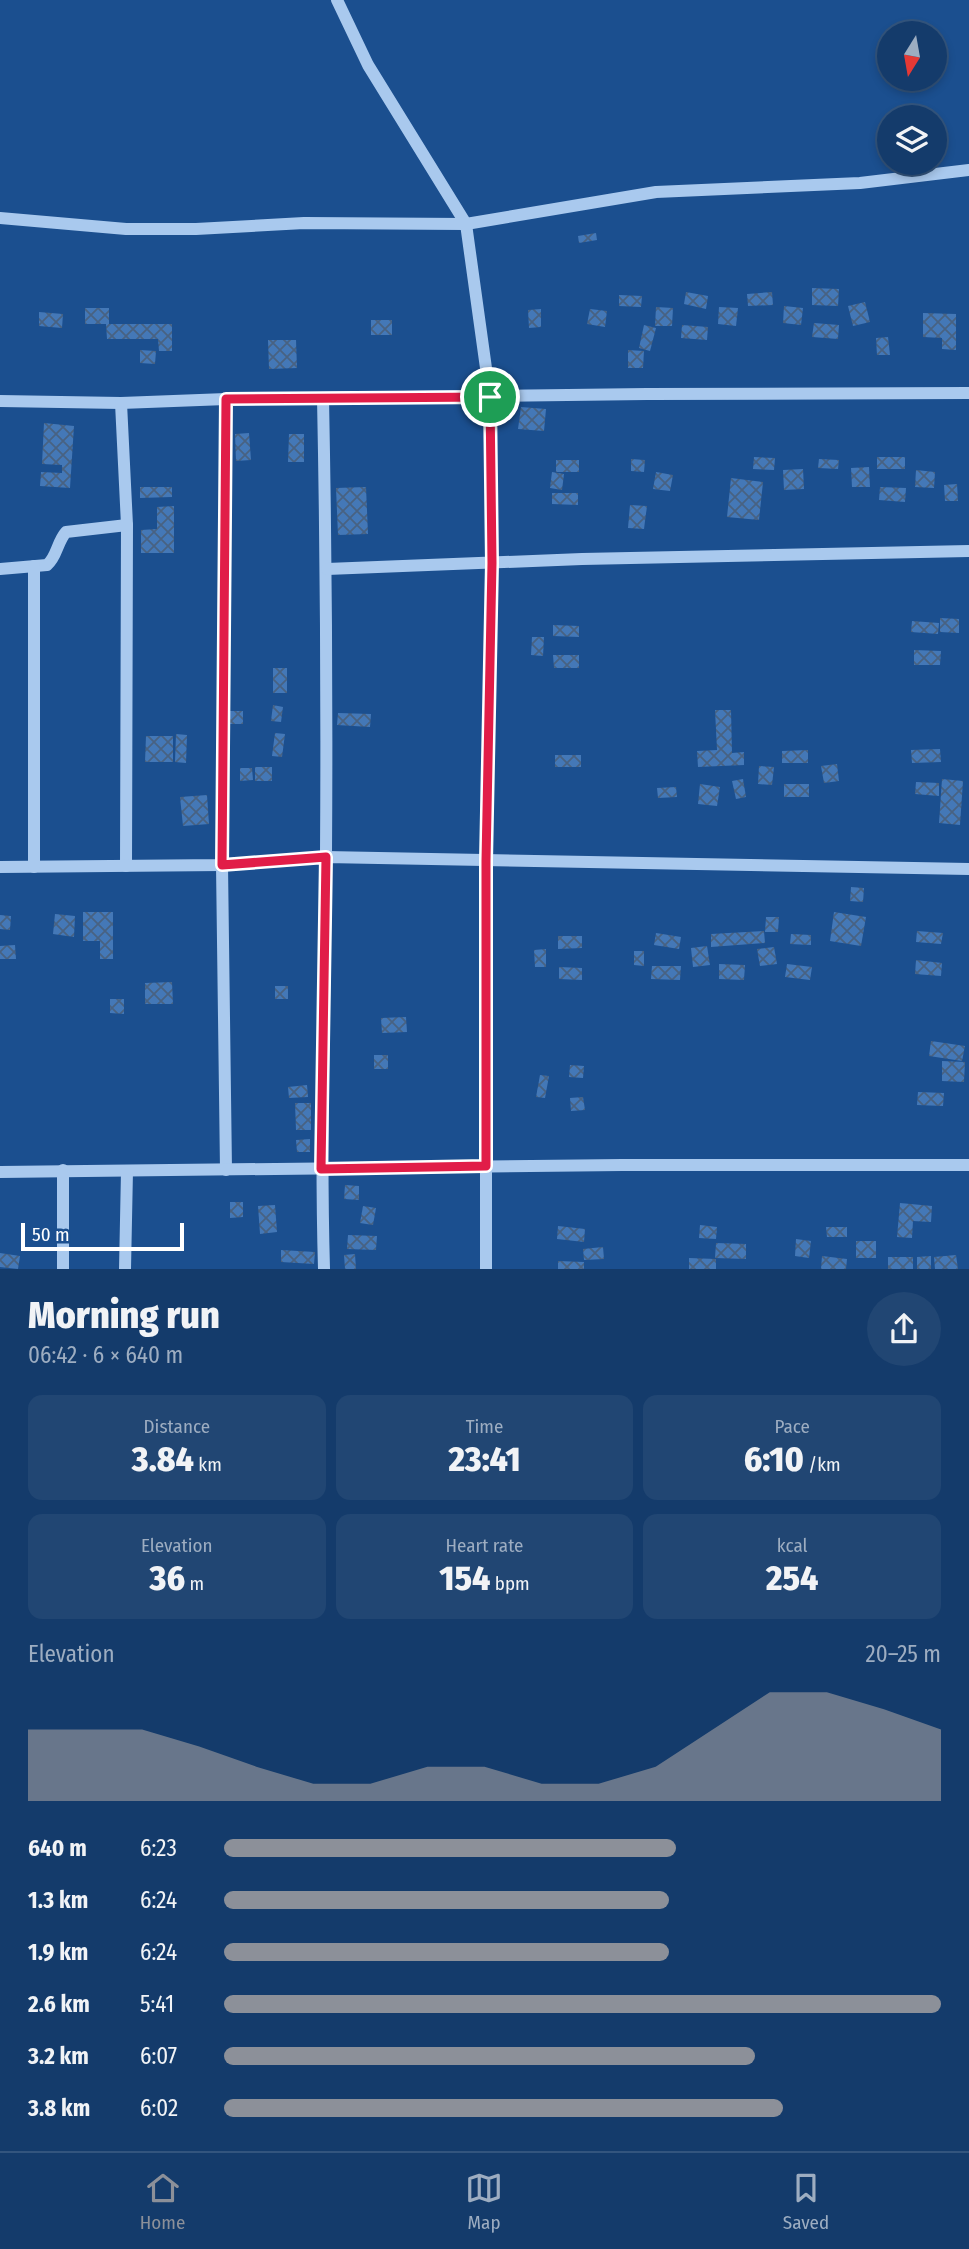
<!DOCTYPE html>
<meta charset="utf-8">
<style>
:root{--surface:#143b6b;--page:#214673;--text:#f1f3f6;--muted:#9dadc1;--line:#33557e;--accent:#8c9099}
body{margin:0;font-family:"Fira Sans Condensed",sans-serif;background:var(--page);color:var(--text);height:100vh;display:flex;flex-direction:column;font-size:26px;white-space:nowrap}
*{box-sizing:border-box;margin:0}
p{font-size:23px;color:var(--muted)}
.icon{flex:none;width:38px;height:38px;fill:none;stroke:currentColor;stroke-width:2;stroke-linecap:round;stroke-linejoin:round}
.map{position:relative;height:1269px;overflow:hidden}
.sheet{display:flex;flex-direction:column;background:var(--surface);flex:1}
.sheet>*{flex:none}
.needle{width:46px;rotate:191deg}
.tools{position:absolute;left:877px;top:21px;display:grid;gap:14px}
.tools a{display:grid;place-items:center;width:70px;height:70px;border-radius:50%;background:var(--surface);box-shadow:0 4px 10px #0003,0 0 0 2px var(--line);font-size:35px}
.scale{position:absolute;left:21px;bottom:18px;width:163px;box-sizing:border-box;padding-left:7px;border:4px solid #fff;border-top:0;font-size:19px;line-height:24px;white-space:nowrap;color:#fff;-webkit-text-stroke:5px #1b4f8f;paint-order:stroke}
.pin{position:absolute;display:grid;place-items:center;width:60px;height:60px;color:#fff;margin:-30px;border:4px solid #fff;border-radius:50%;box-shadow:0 2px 7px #0007}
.round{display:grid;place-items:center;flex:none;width:74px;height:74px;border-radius:37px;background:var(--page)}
.headline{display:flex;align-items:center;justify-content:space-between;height:119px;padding:0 28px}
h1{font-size:38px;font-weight:800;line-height:52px}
.stats{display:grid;grid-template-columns:repeat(3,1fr);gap:10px;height:119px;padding:7px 28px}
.stats div{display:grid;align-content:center;border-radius:14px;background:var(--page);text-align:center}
.stats b{font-size:35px;font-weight:800}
.stats small{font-size:19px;font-weight:400}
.stats p{font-size:19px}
.chart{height:196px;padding:14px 28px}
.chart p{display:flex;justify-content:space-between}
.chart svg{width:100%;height:126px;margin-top:7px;fill:var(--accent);opacity:.7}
ul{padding:0 28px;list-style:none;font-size:23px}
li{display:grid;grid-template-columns:112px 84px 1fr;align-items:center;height:52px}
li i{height:18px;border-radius:9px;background:var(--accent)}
.menu{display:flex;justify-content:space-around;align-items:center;height:98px;border-top:2px solid var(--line);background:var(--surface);font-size:19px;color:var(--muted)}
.menu a{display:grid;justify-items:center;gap:4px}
.menu .active{color:var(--accent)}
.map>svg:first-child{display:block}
.building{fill:url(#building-cross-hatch)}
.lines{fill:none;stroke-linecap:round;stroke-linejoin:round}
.minor{stroke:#a9c9ee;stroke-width:12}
.route-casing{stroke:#fff;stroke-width:14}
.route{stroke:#e11d48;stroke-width:9}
</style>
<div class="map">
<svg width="969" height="1269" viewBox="0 0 969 1269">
<defs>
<pattern id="building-cross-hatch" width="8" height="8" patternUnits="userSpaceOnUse" patternTransform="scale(1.75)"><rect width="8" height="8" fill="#4478b7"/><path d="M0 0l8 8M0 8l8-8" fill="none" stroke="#486282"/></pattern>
</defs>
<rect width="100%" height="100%" fill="#1b4f8f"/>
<g class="building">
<polygon points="596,233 597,240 579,243 578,236"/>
<polygon points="812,288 839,289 838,306 812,305"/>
<polygon points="686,292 708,296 706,309 684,304"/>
<polygon points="772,292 773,305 748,306 747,294"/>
<polygon points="619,295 642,296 641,307 619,306"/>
<polygon points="865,302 870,322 853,326 848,306"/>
<polygon points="784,306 803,308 801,325 783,323"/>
<polygon points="656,307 673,308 672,326 655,326"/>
<polygon points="719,307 738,308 736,326 718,324"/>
<rect x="85" y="308" width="24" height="16"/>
<polygon points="541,309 541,327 529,328 528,310"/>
<polygon points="590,309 607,311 605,327 587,324"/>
<polygon points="39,312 63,314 62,328 39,326"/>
<polygon points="923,313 956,314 956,350 942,349 942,338 923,337"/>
<rect x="371" y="320" width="21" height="15"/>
<polygon points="814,323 839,325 838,339 812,337"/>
<polygon points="106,324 172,324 172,351 159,351 158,339 107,339"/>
<polygon points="644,325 656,328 650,351 639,348"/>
<polygon points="682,325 708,327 707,340 681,338"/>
<polygon points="888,337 890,355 877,355 876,338"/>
<polygon points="268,340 296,340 297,368 269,369"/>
<polygon points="140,350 156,351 155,364 140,363"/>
<polygon points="628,350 644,351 643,368 628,368"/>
<polygon points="521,407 546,409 544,431 518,429"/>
<polygon points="44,423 74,426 70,488 40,486 41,472 62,473 62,465 42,464"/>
<polygon points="249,433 251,460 236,461 235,434"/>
<polygon points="289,434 304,434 304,462 288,462"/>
<polygon points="754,457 775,458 774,470 753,469"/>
<rect x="877" y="457" width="28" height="12"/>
<polygon points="631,459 645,460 644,472 631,471"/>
<polygon points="819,459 839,460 838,469 818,468"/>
<rect x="556" y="460" width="23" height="12"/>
<polygon points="869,467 870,487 852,487 851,468"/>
<polygon points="803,469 804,489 784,490 783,470"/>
<polygon points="916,470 935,472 934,488 915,487"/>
<polygon points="552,472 564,474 562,490 550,488"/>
<polygon points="656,472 673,475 670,491 653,489"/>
<polygon points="731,478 763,482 759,520 727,517"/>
<polygon points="957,484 958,501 945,501 944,485"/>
<polygon points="140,487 172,487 172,497 140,498"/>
<polygon points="366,487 368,534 338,535 336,488"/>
<polygon points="880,487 906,488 905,502 879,500"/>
<polygon points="552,493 578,493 578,505 552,504"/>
<polygon points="630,505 647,506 644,529 628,528"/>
<polygon points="174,506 174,553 141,553 141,530 157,529 157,507"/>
<polygon points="940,618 959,619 959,633 940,632"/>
<polygon points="912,621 939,623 938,634 911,632"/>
<polygon points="553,625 579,626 579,637 553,636"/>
<polygon points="532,637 544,637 543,656 531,655"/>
<polygon points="914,650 941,651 940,665 914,665"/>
<polygon points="553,655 579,655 579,668 554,668"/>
<rect x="273" y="668" width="14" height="25"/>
<polygon points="273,705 283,707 281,722 271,721"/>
<polygon points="715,710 731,710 732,753 744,752 744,765 698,767 697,751 717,750"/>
<polygon points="228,711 243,711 243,724 227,724"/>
<polygon points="338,713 371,714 370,727 337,725"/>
<polygon points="275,733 285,734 282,757 272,756"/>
<polygon points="176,734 187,735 186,763 175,762"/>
<polygon points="146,736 173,736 173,762 145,762"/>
<polygon points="940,749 941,762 912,763 911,750"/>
<polygon points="808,750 808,763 782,763 782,751"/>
<rect x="555" y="755" width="26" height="12"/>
<polygon points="837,764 839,781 824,783 821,766"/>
<polygon points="759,766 774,767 772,785 758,784"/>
<rect x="255" y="767" width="17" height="14"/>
<polygon points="240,768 252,768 253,780 240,781"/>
<polygon points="743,779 746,797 736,799 732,781"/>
<polygon points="942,779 963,781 960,825 939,823"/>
<polygon points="916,782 939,783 939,796 915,794"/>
<polygon points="700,784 720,787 717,806 698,804"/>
<rect x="784" y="784" width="25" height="13"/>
<polygon points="676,787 677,797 658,798 657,788"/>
<polygon points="207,795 209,824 183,826 180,797"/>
<polygon points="851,887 864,888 863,902 850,901"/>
<polygon points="83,912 113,912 113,959 100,959 100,941 83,941"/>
<polygon points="834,912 866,917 861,946 830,941"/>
<polygon points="55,914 75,916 74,937 53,934"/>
<polygon points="0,915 11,916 10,930 0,929"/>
<polygon points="766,917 779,917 778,932 765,932"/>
<polygon points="764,931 765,943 711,947 711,934"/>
<polygon points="917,931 943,933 941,944 916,942"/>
<polygon points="656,933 681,937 679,949 654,945"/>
<polygon points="791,934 811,935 811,945 790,944"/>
<polygon points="558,936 582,936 582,948 558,949"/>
<polygon points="15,945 16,959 0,959 0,946"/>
<polygon points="707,946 710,965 693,967 691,948"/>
<polygon points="774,947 777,964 760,966 757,949"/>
<polygon points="546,949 546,967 535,967 534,950"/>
<polygon points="634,951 644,951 644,966 634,965"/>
<polygon points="916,960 942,963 941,976 915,974"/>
<polygon points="719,964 745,965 744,980 719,979"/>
<polygon points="787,964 812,967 810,980 785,977"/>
<polygon points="652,966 681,966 680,980 651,979"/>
<polygon points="559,967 582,968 582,980 559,979"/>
<polygon points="172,982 173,1004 145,1004 145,983"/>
<rect x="275" y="986" width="13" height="13"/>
<polygon points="110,999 124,999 124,1014 110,1013"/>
<polygon points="406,1017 407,1032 382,1033 381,1018"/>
<polygon points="931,1041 965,1046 962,1061 929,1056"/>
<rect x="374" y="1055" width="14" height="14"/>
<polygon points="942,1061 965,1062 964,1082 942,1081"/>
<polygon points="570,1065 584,1066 583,1078 569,1077"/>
<polygon points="540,1075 549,1076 545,1098 536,1097"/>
<polygon points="307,1085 308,1097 289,1098 288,1087"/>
<polygon points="918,1092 944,1093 943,1106 917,1105"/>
<polygon points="583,1097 585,1110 571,1111 570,1098"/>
<polygon points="295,1103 311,1103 311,1130 296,1130"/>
<polygon points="310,1139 310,1152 297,1152 296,1140"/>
<polygon points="345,1185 359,1186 359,1200 344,1199"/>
<polygon points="230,1202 243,1202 243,1217 230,1218"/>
<polygon points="900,1203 932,1206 931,1222 913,1221 912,1238 897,1237"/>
<polygon points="275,1205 277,1232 260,1234 258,1206"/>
<polygon points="363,1206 376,1208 373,1225 360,1223"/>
<polygon points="700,1225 717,1227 716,1239 699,1238"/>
<polygon points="558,1226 585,1229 584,1242 557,1239"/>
<polygon points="826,1227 847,1227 847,1237 827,1237"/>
<polygon points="348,1235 377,1236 376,1250 347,1249"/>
<polygon points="796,1239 811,1241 809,1258 795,1256"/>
<rect x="856" y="1241" width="20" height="17"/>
<polygon points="716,1243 746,1244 746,1259 715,1258"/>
<polygon points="603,1247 604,1259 584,1260 583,1249"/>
<polygon points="281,1250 315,1252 314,1264 281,1262"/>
<polygon points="0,1253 20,1256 18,1269 0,1267"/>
<polygon points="355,1254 356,1269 345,1269 344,1255"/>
<polygon points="956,1255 958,1269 935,1269 934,1257"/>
<polygon points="822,1256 847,1259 846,1269 821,1269"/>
<polygon points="931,1256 931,1269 917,1269 917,1257"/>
<rect x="888" y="1257" width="25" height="12"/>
<polygon points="689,1258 716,1259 716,1269 689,1269"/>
<polygon points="558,1261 584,1262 584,1269 558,1269"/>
</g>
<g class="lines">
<g class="minor">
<polyline points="337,0 368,65 466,224 490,397 492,563 486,861 486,1269"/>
<polyline points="0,218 126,229 196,229 304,223 466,224 656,192 860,183 969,170"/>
<path d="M323 398C326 551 327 703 326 855 325 993 320 1131 324 1269"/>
<polyline points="226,399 222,865 226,1170"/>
<polyline points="0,401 121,403 226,399 647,394 969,393"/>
<polyline points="121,403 127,525 126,866"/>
<path d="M0 569 47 565C57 557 57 542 66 532L127 525"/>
<polyline points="327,569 582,559 969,551"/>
<polyline points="0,867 222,865 326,857 969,869"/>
<polyline points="34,867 34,566"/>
<polyline points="63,1170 63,1269"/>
<polyline points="0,1172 622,1165 969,1165"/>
<polyline points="125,1269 127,1171"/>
</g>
</g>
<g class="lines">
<defs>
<polygon id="route" points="490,397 492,563 486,861 486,1166 321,1169 326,857 222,865 226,399"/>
</defs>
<use href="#route" class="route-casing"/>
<use href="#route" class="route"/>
</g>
</svg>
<div class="tools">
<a><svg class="needle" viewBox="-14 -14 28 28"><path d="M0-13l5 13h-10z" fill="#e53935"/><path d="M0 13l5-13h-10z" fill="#9dadc1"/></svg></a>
<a><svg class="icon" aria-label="layers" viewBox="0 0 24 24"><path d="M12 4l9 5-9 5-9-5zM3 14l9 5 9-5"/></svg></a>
</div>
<div class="scale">50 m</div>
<div class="pin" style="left:490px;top:397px;background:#1e9e55"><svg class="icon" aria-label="arrive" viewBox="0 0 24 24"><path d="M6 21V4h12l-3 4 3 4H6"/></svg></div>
</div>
<section class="sheet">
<div class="headline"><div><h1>Morning run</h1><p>06:42 · 6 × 640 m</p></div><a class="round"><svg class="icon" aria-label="share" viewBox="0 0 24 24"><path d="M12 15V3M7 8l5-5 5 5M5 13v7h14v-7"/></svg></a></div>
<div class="stats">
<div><p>Distance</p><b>3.84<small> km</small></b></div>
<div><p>Time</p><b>23:41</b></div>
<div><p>Pace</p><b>6:10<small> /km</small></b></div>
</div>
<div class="stats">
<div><p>Elevation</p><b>36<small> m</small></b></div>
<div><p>Heart rate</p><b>154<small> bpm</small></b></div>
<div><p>kcal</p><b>254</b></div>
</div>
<div class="chart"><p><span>Elevation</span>20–25 m</p>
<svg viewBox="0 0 160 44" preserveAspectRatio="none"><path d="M0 44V19L10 19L20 19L30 25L40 32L50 38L60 38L70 32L80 32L90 38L100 38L110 32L120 19L130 6L140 6L150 12L160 19V44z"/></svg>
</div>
<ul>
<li><b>640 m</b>6:23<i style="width:63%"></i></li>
<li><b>1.3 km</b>6:24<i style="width:62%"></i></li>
<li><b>1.9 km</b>6:24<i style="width:62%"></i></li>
<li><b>2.6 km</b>5:41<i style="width:100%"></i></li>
<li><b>3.2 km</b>6:07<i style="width:74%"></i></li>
<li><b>3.8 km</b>6:02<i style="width:78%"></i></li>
</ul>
</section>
<nav class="menu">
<a class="active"><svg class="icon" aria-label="home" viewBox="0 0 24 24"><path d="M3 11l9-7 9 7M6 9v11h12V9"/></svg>Home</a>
<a><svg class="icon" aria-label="map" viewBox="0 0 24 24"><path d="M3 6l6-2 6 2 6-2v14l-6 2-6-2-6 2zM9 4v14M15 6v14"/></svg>Map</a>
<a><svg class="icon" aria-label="saved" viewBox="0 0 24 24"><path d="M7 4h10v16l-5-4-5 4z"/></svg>Saved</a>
</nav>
